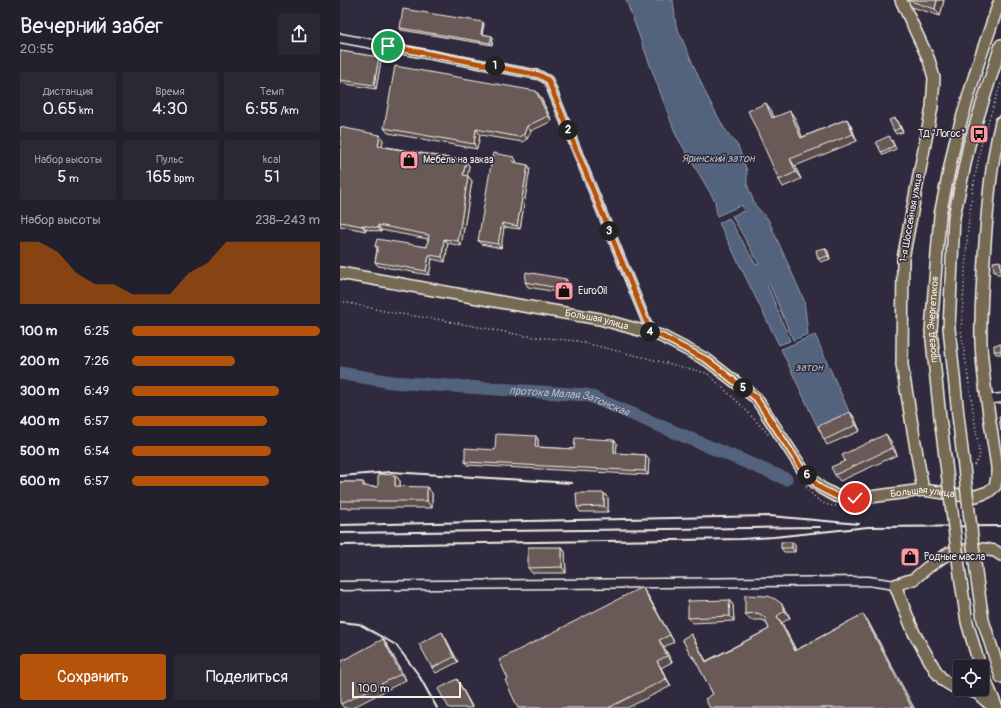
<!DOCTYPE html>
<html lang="ru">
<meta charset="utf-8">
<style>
:root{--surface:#23202e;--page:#2b2836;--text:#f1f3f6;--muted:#a3a3aa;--line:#403e4a;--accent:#b45309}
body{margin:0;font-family:Pangolin,sans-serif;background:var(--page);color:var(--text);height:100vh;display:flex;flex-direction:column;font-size:15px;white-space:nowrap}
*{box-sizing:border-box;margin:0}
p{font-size:13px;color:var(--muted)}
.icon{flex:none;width:22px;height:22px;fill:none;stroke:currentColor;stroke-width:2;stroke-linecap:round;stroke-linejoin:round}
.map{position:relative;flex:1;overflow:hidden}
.details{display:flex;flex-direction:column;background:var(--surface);width:340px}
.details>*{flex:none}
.tools{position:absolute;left:613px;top:660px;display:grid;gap:8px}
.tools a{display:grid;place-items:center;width:36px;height:36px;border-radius:4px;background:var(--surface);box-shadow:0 4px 16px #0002,0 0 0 1px var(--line);font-size:20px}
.scale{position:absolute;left:12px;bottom:10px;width:109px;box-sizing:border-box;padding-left:4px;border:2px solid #f4f1e8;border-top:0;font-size:11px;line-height:14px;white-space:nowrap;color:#f4f1e8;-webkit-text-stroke:3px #2f2a3d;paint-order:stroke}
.pin{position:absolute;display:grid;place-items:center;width:34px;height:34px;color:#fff;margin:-17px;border:2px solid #fff;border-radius:50%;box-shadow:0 1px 4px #0007}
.km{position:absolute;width:20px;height:20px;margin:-10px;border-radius:50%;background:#222;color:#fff;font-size:11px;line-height:20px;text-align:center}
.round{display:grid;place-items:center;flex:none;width:42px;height:42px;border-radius:4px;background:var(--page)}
.overview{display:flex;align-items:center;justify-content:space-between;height:68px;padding:0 20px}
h1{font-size:22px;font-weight:600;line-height:30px}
.stats{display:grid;grid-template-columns:repeat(3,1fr);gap:6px;height:68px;padding:4px 20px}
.stats div{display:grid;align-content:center;border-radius:4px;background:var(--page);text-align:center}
.stats b{font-size:17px;font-weight:600}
.stats small{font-size:11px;font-weight:400}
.stats p{font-size:11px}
.chart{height:112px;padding:8px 20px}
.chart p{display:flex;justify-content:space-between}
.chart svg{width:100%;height:72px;margin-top:4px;fill:var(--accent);opacity:.7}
.action{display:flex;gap:8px;margin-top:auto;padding:8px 20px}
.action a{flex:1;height:46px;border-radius:4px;background:var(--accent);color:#fff;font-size:16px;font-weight:600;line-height:46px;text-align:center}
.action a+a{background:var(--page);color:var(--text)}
ul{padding:0 20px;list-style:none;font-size:13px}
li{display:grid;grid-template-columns:64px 48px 1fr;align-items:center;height:30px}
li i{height:10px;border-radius:5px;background:var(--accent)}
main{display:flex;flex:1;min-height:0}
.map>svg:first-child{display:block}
.water{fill:#53637d;stroke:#939ca8}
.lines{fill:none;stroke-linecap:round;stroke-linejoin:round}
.river{stroke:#53637d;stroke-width:13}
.minor-casing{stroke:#f4f1e8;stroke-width:11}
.major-casing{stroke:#f4f1e8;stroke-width:14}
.path{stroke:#f4f1e8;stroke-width:1.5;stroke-dasharray:1 3;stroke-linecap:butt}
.minor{stroke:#2f2a3d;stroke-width:8}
.major{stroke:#766a55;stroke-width:11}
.rail{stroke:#f4f1e8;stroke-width:2}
.major-bridge-casing{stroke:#f4f1e8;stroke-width:14;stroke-linecap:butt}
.major-bridge{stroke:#766a55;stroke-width:11}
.wall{fill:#5a4d4c;stroke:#f4f1e8}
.shaded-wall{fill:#4a3f3e;stroke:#f4f1e8}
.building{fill:#695a58;stroke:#f4f1e8}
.route-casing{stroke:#fff;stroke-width:8}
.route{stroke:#b45309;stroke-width:5}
.labels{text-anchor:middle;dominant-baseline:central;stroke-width:3;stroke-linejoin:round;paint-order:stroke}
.poi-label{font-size:10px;fill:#f4f1e8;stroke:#2f2a3d;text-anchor:start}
.street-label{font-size:10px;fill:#f4f1e8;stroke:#2f2a3d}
.water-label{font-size:11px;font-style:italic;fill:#b4b8bd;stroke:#2f2a3d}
</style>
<main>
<section class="details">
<div class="overview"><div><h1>Вечерний забег</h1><p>20:55</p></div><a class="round"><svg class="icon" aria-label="share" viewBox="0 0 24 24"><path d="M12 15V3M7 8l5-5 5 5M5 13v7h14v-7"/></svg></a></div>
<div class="stats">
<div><p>Дистанция</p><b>0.65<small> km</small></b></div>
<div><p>Время</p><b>4:30</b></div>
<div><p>Темп</p><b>6:55<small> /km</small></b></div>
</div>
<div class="stats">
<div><p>Набор высоты</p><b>5<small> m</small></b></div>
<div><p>Пульс</p><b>165<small> bpm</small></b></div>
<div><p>kcal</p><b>51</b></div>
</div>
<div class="chart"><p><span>Набор высоты</span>238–243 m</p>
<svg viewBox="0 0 160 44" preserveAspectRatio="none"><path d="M0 44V6L10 6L20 12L30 25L40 32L50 32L60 38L70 38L80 38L90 25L100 19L110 6L120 6L130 6L140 6L150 6L160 6V44z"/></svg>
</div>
<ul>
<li><b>100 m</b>6:25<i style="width:100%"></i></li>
<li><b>200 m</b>7:26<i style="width:55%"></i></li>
<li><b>300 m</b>6:49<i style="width:78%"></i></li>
<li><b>400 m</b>6:57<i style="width:72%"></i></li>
<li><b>500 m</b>6:54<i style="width:74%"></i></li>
<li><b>600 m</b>6:57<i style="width:73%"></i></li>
</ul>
<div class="action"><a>Сохранить</a><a>Поделиться</a></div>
</section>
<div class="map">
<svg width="661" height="708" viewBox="0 0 661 708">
<rect width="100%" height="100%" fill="#2f2a3d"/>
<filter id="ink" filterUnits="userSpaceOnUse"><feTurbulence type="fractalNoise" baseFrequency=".025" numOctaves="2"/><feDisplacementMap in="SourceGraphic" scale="8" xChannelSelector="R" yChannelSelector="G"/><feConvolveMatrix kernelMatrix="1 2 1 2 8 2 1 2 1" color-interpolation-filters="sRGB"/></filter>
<g filter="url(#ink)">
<g class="water">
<polygon points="286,0 333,0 336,25 366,94 384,128 398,146 407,171 407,184 415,205 428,219 464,300 468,334 453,340 429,283 427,284 450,341 439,345 379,223 389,218 416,265 419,264 392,216 404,211 402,205 377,216 375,201 336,135"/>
<polygon points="475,335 511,416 479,430 441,349"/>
</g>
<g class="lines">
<path class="river" id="s1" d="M0 373 51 382 247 395 446 479"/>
<defs>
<g id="minor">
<polyline points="0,38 199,75 208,80 311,333"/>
<polyline points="647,400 661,398"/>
<polyline points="0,586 528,581 555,585"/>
</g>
<g id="major">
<polyline points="561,0 589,60 594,78 592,107 563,259 562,365 583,490"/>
<path id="s2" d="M0 273 166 303 260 319 321 336 367 360 416 398 465 473 481 488 496 496 515 499 583 490 626 496H636L648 492 655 486 657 477V467C651 426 643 385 641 343 640 310 643 276 645 243 648 202 651 162 661 122"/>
<polyline points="618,415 609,328 614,217 629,145 661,45"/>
<path id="s3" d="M600 417 591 331 600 215 615 142 638 64 660 0"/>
<polyline points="637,580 643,620 661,677"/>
<polyline points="621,582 627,622 640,667"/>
<polyline points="642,672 657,708"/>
<polyline points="620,688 614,687 604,681 597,673 574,633 555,585 574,579 588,567 609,553 626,550 643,549 655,551 661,555"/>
<polyline points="625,689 637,693 654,708"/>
</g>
</defs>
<use href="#minor" class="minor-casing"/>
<use href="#major" class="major-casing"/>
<g class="path">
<polyline points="0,301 53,313 102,320 186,336 237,341 367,373 403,407 429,435"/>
<polyline points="634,465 640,457 621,330 628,228 633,188 642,140 661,83"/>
<path d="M466 487C475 498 483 507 499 506"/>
</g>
<use href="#minor" class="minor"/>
<use href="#major" class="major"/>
<g class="rail">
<polyline points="0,476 51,472 232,483"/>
<polyline points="0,525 430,516 519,524"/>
<polyline points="0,533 480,527"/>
<polyline points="0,545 401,539 434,537 528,527 661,526"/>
<polyline points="0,622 19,624 56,645 78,674 97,708"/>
</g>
<defs>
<g id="major-bridge">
<polyline points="618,415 637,580"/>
<polyline points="600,417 621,582"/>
</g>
</defs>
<use href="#major-bridge" class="major-bridge-casing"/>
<use href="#major-bridge" class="major-bridge"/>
</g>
<g class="wall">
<polygon points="567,0 604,0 600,16 572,7"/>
<polygon points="144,24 142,34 152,36 153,37 152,45 61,30 60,28"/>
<polygon points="0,51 39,57 41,61 36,89 0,83"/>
<polygon points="200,96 212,121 191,131 187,139 183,142 140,135 137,149 48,133 44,128"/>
<polygon points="431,110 434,117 455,118 462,137 507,119 511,126 517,141 455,166 461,179 443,187 439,180"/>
<polygon points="555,118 558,121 563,132 556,134 554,131"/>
<polygon points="0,127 43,140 42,146 126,161 129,166 127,176 128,176 132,181 121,246 108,243 105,262 92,259 89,275 38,266 35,262 37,249 35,246 87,247 88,239 41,230 41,232 26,229 26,231 0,226"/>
<polygon points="552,140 556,149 543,155 541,152"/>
<polygon points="176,160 176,163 188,165 190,168 180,229 164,227 161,248 141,244 138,241"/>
<polygon points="488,251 490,259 481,262 478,259"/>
<polygon points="661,262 661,274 657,274 654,271"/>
<polygon points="185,282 230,285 228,294 188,287"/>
<polygon points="661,344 661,354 656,354 654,351"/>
<polygon points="510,412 514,417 520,431 487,445 484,440"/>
<polygon points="198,439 198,447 234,449 277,443 276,453 306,455 309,458 308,475 127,465 125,462 155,450"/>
<polygon points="551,441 557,455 500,481 495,475"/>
<polygon points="55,475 60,481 60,486 92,493 92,508 0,508 0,482 23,482 26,487 38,487"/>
<polygon points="268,498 268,512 240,512 237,507"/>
<polygon points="455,545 455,552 444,552 441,548"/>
<polygon points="222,547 225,552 226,573 192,573 188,568"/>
<polygon points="307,594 334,642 324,647 332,662 321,668 331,686 287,708 178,708 168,679"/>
<polygon points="389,600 393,605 394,621 352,623 348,618"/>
<polygon points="446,610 450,618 442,623 456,650 523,614 528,621 574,708 370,708 373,694 357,663 352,657 351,634 355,641 366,661 429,629 426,622 422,620 410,620 405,614"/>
<polygon points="105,637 118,662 96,673 92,668"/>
<polygon points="43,639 48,646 66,680 12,708 4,708 1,704"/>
</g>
<g class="shaded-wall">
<polygon points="597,0 604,0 600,16 595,9"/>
<polygon points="143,22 144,24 142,35 141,34"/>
<polygon points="152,36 153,37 152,45 150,43"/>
<polygon points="39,57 41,61 36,89 34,85"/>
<polygon points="196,91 200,96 212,121 208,116"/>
<polygon points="426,103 431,110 437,125 432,118"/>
<polygon points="450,111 455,118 465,144 461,138"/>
<polygon points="555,118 558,121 563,132 560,128"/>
<polygon points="507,119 511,126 517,141 513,134"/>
<polygon points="187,126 191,131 187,139 184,134"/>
<polygon points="136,129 140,135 137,149 134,144"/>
<polygon points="40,135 43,140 41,150 38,146"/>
<polygon points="174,157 176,160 175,166 173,162"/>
<polygon points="450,159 455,166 461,179 456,172"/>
<polygon points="126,161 129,166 127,180 123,175"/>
<polygon points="188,165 190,168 180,229 177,226"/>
<polygon points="128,176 132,181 121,246 118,241"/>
<polygon points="162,223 164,227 161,248 158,244"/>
<polygon points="22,225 26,229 26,231 22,226"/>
<polygon points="38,225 41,230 41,232 38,228"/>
<polygon points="104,239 108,243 105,262 102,257"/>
<polygon points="485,248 488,251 490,259 488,256"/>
<polygon points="89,255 92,259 89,275 86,271"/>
<polygon points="226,279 230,285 228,294 224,289"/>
<polygon points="510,412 514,417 520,431 516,425"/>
<polygon points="546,434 551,441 557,455 552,448"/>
<polygon points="196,436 198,439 198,450 195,447"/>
<polygon points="274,440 277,443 276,457 274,453"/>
<polygon points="306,455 309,458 308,475 305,471"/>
<polygon points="55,475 60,481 60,493 55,486"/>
<polygon points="87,487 92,493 92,508 87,501"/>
<polygon points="264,493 268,498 268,512 264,506"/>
<polygon points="452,542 455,545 455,552 452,548"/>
<polygon points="222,547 225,552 226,573 222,567"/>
<polygon points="302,587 307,594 334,642 330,635"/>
<polygon points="389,600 393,605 394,621 390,616"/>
<polygon points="441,603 446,610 450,618 445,611"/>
<polygon points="523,614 528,621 574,708 572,708"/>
<polygon points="437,616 442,623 460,658 455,651"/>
<polygon points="102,632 105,637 118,662 114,657"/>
<polygon points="351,634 355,641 370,668 366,662"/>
<polygon points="43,639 48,646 66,680 61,674"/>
<polygon points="319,640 324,647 332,662 327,656"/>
<polygon points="317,661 321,668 331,686 326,679"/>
<polygon points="117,679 121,686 133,708 132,708"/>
</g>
<g class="building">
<polygon points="567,0 597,0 595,9"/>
<polygon points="63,9 143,22 141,34 152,36 150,43 60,28"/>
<polygon points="0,51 39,57 34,85 0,80"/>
<polygon points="55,66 196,91 208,116 187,126 184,134 179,137 136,129 134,144 44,128"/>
<polygon points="426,103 432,118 450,111 461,138 507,119 513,134 450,159 456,172 439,180 408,111"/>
<polygon points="555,118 560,128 554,131 549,120"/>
<polygon points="0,127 40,135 38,146 126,161 123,175 128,176 118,241 104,239 102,257 89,255 86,271 35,262 38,247 35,246 37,239 87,247 89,235 38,225 38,228 22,225 22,226 0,222"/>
<polygon points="549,136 554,146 541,152 536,142"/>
<polygon points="153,153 174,157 173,162 188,165 177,226 162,223 158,244 138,241"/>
<polygon points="485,248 488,256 478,259 476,250"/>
<polygon points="660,261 661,270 654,271 653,262"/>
<polygon points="186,272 226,279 224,289 185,282"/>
<polygon points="661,344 661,351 654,351 654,345"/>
<polygon points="510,412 516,425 484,440 478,426"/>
<polygon points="659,416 661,416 661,431"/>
<polygon points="156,434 196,436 195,447 234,449 235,438 274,440 274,453 306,455 305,471 125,462 125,448 155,450"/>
<polygon points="546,434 552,448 495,475 491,467 505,461 502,455"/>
<polygon points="38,474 55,475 55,486 87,487 87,501 0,501 0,482 23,482 23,486 38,487"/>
<polygon points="236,493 264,493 264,506 237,507"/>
<rect x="441" y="542" width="11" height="6"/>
<polygon points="188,547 222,547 222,567 188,568"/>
<polygon points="302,587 330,635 319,640 327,656 317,661 326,679 268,708 178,708 165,680 168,679 159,660"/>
<polygon points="405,595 428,596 435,599 441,603 445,611 437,616 455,651 523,614 572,708 370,708 365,699 373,694 353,656 352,657 342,639 351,634 366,662 429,629 425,618 422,615 417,613 405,614"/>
<polygon points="389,600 390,616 348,618 348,601"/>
<polygon points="102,632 114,657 92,668 79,644"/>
<polygon points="43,639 61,674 1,704 0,702 0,662"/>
<polygon points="117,679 132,708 109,708 98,689"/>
</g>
</g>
<g class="lines" filter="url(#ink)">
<defs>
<polyline id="route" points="48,46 199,75 208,80 311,333 321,336 367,360 416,398 465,473 480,488 496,496 515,498"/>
</defs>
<use href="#route" class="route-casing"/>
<use href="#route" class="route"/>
</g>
<defs>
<symbol id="bus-square" viewBox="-11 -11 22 22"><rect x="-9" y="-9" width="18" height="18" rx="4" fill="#ff9aa2" stroke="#2f2a3d"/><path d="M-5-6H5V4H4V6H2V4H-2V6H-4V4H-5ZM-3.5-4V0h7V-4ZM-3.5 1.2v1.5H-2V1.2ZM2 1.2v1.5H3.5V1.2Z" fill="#111"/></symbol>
<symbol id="shop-square" viewBox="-11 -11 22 22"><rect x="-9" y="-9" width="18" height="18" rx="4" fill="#ff9aa2" stroke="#2f2a3d"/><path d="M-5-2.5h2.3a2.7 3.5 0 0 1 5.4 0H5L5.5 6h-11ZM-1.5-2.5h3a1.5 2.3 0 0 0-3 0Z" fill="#111"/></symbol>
</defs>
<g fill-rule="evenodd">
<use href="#bus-square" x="628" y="123" width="22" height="22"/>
<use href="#shop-square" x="58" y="149" width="22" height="22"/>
<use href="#shop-square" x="213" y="280" width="22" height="22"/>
<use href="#shop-square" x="559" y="546" width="22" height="22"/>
</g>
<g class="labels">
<g class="poi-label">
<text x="625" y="134" text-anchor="end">ТД "Логос"</text>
<text x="83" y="160">Мебель на заказ</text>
<text x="238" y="291">EuroOil</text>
<text x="584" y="557">Родные масла</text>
</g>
<g class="street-label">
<text transform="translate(571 218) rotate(-80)">1-я Шоссейная улица</text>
<text stroke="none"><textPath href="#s3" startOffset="98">проезд Энергетиков</textPath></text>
<text stroke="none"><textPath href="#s2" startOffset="261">Большая улица</textPath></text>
<text stroke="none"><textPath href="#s2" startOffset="657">Большая улица</textPath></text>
</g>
<g class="water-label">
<text x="378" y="158">Яринский затон</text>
<text x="469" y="367">затон</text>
<text stroke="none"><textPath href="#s1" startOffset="232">протока Малая Затонская</textPath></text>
</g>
</g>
</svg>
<div class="tools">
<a><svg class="icon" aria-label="locate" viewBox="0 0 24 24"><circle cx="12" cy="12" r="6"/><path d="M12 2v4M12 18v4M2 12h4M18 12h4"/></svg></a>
</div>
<div class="scale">100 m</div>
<div class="pin" style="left:48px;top:46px;background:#1e9e55"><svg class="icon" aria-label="arrive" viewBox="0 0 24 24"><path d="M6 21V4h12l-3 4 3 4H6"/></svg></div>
<div class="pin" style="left:515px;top:498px;background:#d93025"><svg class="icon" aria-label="check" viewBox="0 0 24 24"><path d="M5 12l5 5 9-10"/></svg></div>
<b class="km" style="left:155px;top:66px">1</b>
<b class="km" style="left:228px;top:130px">2</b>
<b class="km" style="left:269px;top:231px">3</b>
<b class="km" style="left:310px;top:332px">4</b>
<b class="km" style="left:403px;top:388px">5</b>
<b class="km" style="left:467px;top:475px">6</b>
</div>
</main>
